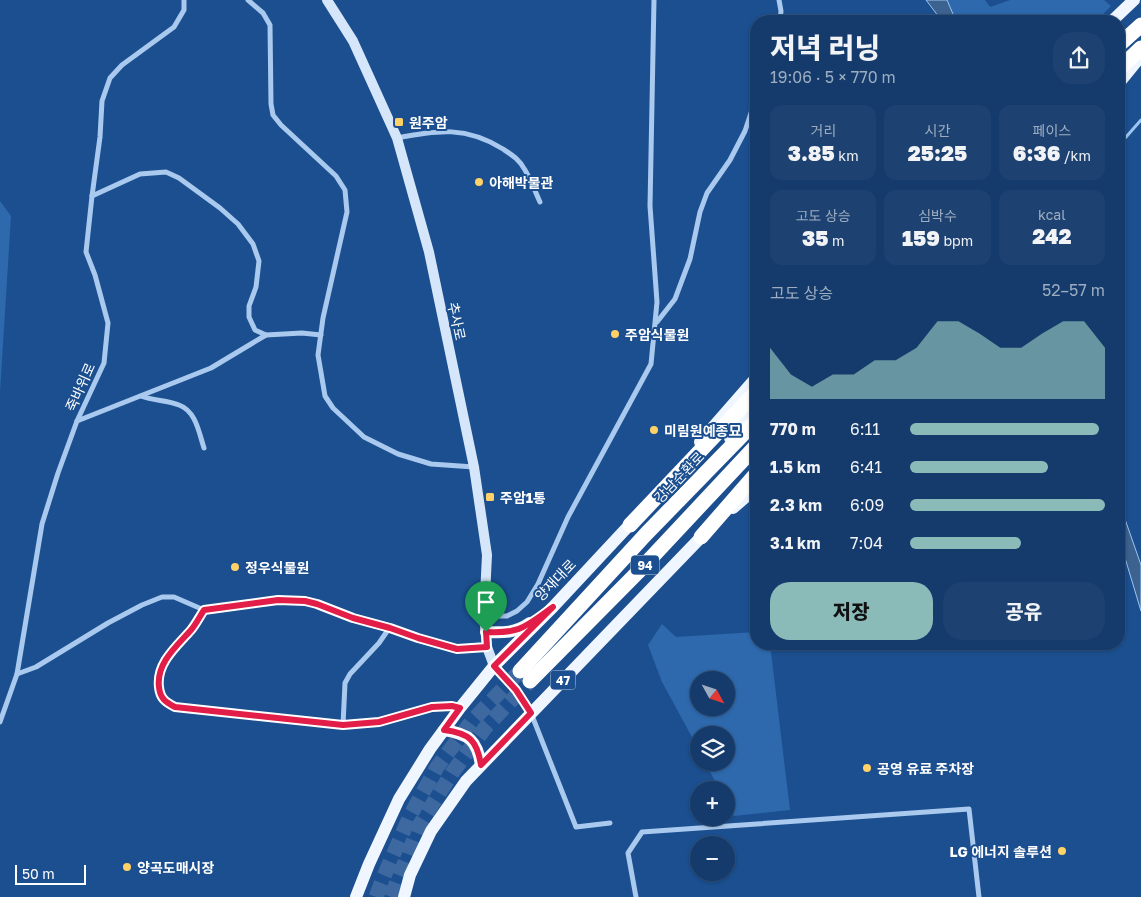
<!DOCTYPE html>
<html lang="ko">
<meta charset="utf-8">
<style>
:root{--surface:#143b6b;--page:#1d4271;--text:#f1f3f6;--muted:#9dadc1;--line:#33557e;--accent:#8bbbb9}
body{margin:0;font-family:"Golos Text","Noto Sans KR",sans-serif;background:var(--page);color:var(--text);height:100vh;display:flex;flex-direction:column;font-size:19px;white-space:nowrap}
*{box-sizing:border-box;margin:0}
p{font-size:16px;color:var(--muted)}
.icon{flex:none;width:28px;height:28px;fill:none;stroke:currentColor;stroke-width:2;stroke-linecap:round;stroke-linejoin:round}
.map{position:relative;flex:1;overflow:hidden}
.drawer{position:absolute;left:750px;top:15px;width:375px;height:635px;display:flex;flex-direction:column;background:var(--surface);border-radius:20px;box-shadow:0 1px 4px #0004,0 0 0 1px var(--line)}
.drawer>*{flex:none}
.needle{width:32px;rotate:130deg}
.tools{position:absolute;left:690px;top:671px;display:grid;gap:10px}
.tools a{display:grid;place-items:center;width:45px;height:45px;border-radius:50%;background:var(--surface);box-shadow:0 1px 4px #0004,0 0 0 1px var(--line);font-size:25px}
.scale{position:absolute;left:15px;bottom:12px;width:71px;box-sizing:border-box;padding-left:5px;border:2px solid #fff;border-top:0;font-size:14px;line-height:18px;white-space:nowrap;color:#fff;-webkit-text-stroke:4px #1b4f8f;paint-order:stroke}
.pin{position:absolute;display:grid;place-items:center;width:42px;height:42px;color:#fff;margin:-51px -21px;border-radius:50% 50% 50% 0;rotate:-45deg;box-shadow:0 0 5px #0007}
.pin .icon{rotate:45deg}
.round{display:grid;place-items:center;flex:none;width:52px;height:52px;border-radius:20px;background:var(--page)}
.headline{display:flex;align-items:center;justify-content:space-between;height:85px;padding:0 20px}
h1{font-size:28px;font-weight:800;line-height:38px}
.figures{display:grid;grid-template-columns:repeat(3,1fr);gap:8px;height:85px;padding:5px 20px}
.figures div{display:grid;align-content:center;border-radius:12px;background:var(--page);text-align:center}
.figures b{font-size:21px;font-weight:800}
.figures small{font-size:14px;font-weight:400}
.figures p{font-size:14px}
.chart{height:140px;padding:10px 20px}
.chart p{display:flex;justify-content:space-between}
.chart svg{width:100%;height:90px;margin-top:5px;fill:var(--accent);opacity:.7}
.button{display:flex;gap:10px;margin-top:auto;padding:10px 20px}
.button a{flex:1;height:58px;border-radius:20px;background:var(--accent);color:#111;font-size:20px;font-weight:800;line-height:58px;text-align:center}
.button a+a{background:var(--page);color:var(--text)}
ul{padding:0 20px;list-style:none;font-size:16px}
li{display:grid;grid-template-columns:80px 60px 1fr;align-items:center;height:38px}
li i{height:12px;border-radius:6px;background:var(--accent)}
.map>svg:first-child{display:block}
.green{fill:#2e69ad;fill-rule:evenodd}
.water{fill:#3c6290;stroke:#9cc4f0}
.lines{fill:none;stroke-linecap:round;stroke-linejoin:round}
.stream{stroke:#9cc4f0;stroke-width:3}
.highway-tunnel{stroke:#3d69a0;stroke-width:15;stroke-dasharray:15 8;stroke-linecap:butt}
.street{stroke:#a9c9ee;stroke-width:5}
.secondary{stroke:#d6e6fa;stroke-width:10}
.primary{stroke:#f0f6ff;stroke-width:12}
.highway{stroke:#fff;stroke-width:15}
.route-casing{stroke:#fff;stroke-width:10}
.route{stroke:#e11d48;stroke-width:6}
.poi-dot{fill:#ffd166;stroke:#1b4f8f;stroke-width:2}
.labels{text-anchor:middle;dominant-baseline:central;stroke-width:4;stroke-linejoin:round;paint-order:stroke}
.shield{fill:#1b4f8f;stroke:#bbcadd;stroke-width:1}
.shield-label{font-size:12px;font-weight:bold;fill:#fff}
.poi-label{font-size:14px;font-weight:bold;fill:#fff;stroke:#1b4f8f;text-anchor:start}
.street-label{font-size:14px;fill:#fff;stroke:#1b4f8f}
</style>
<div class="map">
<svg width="1141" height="897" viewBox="0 0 1141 897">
<rect width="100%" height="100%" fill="#1b4f8f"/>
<g class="green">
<polygon points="947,0 985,0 990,7 1010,0 1104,0 1111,6 1096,21 956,21"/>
<polygon points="0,201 11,216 0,392"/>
<path d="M662 624 676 637 756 632V644H770L790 810 734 816 726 801V790H720L705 763 726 762V735H699V750L662 682 648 645ZM699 680H726V708H699Z"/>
</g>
<g class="water">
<polygon points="926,0 947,0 956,21 942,21"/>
<polygon points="1119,502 1141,565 1141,611 1119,538"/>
</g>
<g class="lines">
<polyline class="stream" points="1119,145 1141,120"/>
<g class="highway-tunnel">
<polyline points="376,897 384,876 411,814 437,767 472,721 520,671"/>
<polyline points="391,897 420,824 452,773 485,728 530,681"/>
</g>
<g class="street">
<polyline points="248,0 263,13 270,25 271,104 273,115 281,125 336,176 345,190 347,212 323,318 318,355 325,396 333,408 364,437 398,454 431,464 474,467"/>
<polyline points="779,0 781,11 780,21"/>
<path d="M397 138C438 130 466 126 503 149 512 155 520 160 525 170 531 180 535 191 540 202"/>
<polyline points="92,196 140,174 166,172 179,178 220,208 238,224 253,244 259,261 256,287 249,306 249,317 255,330 266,335"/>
<polyline points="657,322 675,299 690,259 700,212 707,193 730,160 745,131 756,98"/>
<path d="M141 396C154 401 167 400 179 405 196 411 199 433 204 448"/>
<polyline points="77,421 211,368 266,335 302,333 321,335"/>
<path d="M204 610C200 616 196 624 191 630 177 646 156 663 159 687 160 698 165 702 175 707L343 725 379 722 432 707 459 708"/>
<polyline points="484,616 507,616 517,611 527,602 538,584 568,517 651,364 657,302 650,206 654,0"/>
<polyline points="494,666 516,690 531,713 576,827 610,823"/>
<polyline points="17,674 36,667 108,623 142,605 162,597 174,597 204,610 278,600 305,601 317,603 353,618 390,627 418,638 457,649 487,647"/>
<polyline points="0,722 17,674 42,524 58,473 77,421 104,363 108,323 95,275 86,252 92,196 100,137 102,101 110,78 122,65 174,27 184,10 184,0"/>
<polyline points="343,725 345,683 350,674 379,643 390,627"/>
<polyline points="636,897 628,853 642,832 969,809 979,897"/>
</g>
<polyline class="secondary" points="327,0 353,41 397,138 429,252 474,467 487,555 484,616 487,647 494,666"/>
<g class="primary">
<polyline points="1112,21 1134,0"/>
<polyline points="1119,83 1141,56"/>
<polyline points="730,438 756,408"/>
<polyline points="700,442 756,378"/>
<polyline points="733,508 756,488"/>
<path d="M486 632C503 633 516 633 530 623"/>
<path d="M444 730C469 734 477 740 481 765"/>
<polyline points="356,897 369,864 399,799 430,749 460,708 494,666 553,607 635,519"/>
<polyline points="404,897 410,875 431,831 466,781 707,531"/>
</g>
<g class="highway">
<polyline points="1119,45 1141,25"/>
<polyline points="1119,69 1141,48"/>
<polyline points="630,525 756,392"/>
<polyline points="701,537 756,474"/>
<polyline points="520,671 646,534 756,421"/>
<polyline points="530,681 638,572 756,446"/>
</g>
</g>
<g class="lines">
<defs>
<path id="route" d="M278 600 305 601 317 604 353 618 390 628 418 638 457 649 487 647 486 632C521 634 526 626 553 607L494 666 516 690 531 713 481 765C477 740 469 733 444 730L460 708 452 706 432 707 379 722 343 725 175 707C165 702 160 698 159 687 156 663 177 646 191 630 196 624 200 616 204 610Z"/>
</defs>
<use href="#route" class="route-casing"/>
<use href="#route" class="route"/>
</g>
<g class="poi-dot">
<rect x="394" y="117" width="10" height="10" rx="2.5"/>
<circle cx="479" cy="182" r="5"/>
<circle cx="615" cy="334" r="5"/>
<circle cx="654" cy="430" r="5"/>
<rect x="485" y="492" width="10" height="10" rx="2.5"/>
<circle cx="235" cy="567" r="5"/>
<circle cx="867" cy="768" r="5"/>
<circle cx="1062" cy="851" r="5"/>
<circle cx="127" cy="867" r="5"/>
</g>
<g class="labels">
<g class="shield">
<rect x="631" y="555.5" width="28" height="19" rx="4"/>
<rect x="550.5" y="670.5" width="25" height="19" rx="4"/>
</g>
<g class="shield-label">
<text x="645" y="565">94</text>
<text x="563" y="680">47</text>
</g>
<g class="poi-label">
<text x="409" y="122">원주암</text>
<text x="489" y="182">아해박물관</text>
<text x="625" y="334">주암식물원</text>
<text x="664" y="430">미림원예종묘</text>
<text x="500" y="497">주암1통</text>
<text x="245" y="567">정우식물원</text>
<text x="877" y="768">공영 유료 주차장</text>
<text x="1052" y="851" text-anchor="end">LG 에너지 솔루션</text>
<text x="137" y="867">양곡도매시장</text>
</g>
<g class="street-label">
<text transform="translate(457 321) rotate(78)">추사로</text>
<text transform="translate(80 387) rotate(-66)">죽바위로</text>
<text transform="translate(679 477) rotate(-46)">강남순환로</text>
<text transform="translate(555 580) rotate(-46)">양재대로</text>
</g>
</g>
</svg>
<div class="tools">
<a><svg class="needle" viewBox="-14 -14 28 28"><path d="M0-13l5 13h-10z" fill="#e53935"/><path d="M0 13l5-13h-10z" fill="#9dadc1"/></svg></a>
<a><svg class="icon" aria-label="layers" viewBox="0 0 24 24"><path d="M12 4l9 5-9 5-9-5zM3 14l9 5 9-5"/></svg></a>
<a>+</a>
<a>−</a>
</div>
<div class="scale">50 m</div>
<div class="pin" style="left:486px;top:632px;background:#1e9e55"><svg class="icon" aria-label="arrive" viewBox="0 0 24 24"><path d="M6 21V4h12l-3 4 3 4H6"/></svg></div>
<section class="drawer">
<div class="headline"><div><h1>저녁 러닝</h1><p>19:06 · 5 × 770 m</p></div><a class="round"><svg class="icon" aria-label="share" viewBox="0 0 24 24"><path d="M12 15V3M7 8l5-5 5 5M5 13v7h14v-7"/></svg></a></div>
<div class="figures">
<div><p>거리</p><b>3.85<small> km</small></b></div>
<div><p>시간</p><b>25:25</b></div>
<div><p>페이스</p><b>6:36<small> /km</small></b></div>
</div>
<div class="figures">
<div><p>고도 상승</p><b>35<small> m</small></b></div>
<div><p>심박수</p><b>159<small> bpm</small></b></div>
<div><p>kcal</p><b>242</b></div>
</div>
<div class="chart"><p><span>고도 상승</span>52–57 m</p>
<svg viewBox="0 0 160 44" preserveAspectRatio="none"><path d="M0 44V19L10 32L20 38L30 32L40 32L50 25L60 25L70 19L80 6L90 6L100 12L110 19L120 19L130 12L140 6L150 6L160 19V44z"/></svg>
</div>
<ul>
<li><b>770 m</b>6:11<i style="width:97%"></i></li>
<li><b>1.5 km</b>6:41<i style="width:71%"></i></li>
<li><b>2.3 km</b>6:09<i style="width:100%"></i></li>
<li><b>3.1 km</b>7:04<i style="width:57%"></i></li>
</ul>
<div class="button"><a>저장</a><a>공유</a></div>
</section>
</div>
